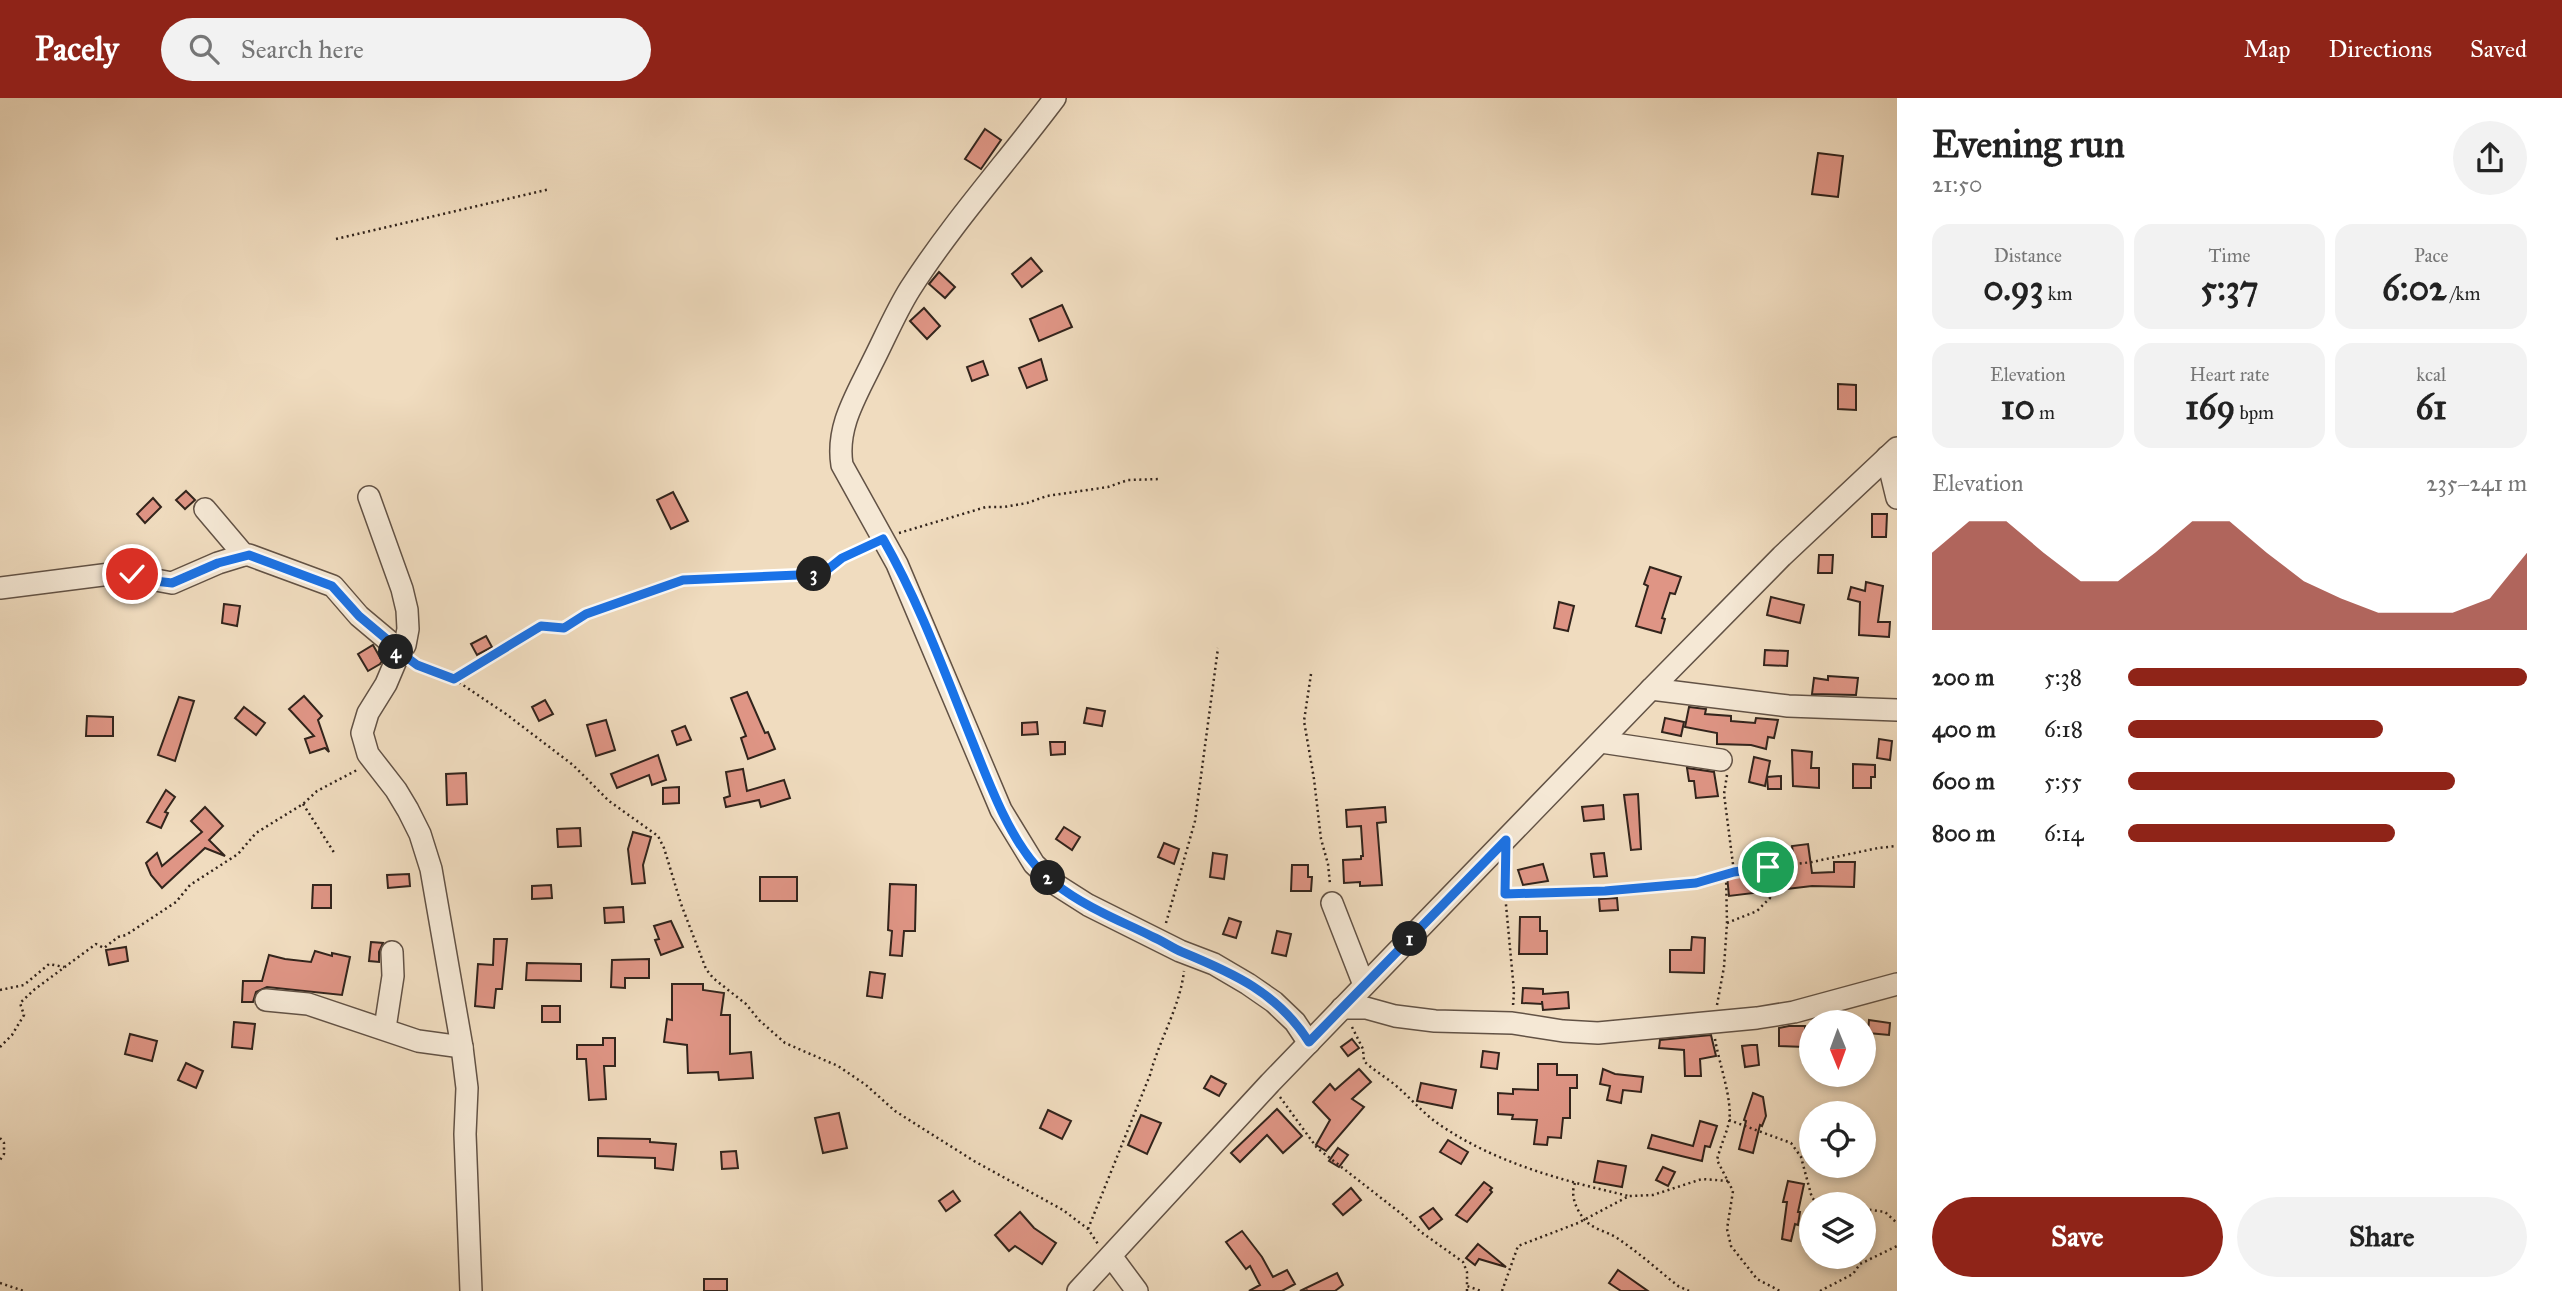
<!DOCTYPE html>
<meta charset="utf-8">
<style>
:root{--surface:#fff;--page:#f2f2f2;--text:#222;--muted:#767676;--accent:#8f2418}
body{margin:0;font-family:"IM FELL Great Primer",serif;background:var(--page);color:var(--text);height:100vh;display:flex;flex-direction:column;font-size:26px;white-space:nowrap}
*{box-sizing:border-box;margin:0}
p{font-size:23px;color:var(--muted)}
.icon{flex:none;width:38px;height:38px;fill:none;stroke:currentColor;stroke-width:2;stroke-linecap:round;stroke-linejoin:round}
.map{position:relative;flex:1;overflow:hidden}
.sheet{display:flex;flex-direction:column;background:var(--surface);width:665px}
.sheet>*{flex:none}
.needle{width:46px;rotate:179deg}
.fabs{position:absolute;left:1799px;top:912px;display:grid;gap:14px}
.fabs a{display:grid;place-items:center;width:77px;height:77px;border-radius:50%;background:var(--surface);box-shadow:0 4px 10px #0003;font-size:35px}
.pin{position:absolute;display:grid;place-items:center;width:60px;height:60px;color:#fff;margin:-30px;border:4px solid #fff;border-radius:50%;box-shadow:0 2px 7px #0007}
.km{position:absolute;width:35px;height:35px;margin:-18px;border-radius:50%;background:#222;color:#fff;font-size:19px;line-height:35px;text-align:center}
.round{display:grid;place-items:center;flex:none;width:74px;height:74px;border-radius:37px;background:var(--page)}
.summary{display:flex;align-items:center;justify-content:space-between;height:119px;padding:0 35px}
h1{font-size:38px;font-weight:700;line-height:52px}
.figures{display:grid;grid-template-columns:repeat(3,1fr);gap:10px;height:119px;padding:7px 35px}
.figures div{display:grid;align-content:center;border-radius:18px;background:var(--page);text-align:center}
.figures b{font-size:35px;font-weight:700}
.figures small{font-size:19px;font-weight:400}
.figures p{font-size:19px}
.chart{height:196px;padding:14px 35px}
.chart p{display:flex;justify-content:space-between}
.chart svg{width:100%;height:126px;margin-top:7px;fill:var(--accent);opacity:.7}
.action{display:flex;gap:14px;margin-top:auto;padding:14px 35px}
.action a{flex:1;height:80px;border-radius:42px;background:var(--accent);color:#fff;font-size:28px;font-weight:700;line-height:80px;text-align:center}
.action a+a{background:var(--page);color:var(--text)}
ul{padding:0 35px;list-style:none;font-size:23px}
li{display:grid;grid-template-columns:112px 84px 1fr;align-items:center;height:52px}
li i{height:18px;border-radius:9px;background:var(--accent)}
header{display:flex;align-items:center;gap:42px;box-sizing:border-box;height:98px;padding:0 35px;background:var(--accent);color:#fff}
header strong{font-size:33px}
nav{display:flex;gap:38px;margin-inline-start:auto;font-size:24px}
.search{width:490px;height:63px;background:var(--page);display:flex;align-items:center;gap:18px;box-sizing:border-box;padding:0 24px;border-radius:38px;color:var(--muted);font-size:26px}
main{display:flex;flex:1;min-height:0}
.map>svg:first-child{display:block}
.building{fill:#df9585;stroke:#32241c;stroke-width:2}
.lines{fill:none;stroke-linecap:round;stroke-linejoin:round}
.minor-casing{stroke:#625245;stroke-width:24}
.path{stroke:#32241c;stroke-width:2.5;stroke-dasharray:2 3.5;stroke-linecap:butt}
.minor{stroke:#f5e8d5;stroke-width:21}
.route-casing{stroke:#fff;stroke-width:14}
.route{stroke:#1a73e8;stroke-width:9}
</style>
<header>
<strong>Pacely</strong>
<div class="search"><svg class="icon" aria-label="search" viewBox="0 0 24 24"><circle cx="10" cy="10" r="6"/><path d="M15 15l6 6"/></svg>Search here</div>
<nav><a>Map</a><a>Directions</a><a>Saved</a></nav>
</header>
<main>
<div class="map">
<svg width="1897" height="1193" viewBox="0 0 1897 1193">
<rect width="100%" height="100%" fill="#f0dcbf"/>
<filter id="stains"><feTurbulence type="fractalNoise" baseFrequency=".00286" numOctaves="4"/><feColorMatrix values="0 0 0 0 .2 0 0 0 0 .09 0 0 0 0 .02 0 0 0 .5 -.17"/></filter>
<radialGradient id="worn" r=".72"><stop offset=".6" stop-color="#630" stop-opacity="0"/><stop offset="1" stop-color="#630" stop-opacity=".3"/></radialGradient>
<g class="building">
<polygon points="985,31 1001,42 981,71 965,61"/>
<polygon points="1818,55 1843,58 1838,99 1812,96"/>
<polygon points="1031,160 1042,173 1022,189 1012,176"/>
<polygon points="939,174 955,189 945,200 929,186"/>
<polygon points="1062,207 1072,229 1039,243 1030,221"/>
<polygon points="924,210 940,228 927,241 910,223"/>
<polygon points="1041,261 1047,282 1027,290 1019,270"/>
<polygon points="983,263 988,277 972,283 967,269"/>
<polygon points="1838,286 1856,287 1856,312 1838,311"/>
<polygon points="186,393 195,402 185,411 176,402"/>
<polygon points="673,394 688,423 671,431 657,402"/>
<polygon points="153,400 161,409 145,425 137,416"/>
<polygon points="1872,416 1887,416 1886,439 1872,439"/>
<polygon points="1819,457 1833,457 1832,475 1818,475"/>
<polygon points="1650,469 1681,479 1675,496 1670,495 1662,520 1665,521 1661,535 1636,528 1648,488 1644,486"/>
<polygon points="1866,484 1883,488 1878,524 1890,524 1889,539 1859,537 1860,504 1848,501 1851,489 1865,493"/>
<polygon points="1771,499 1804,507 1800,525 1767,517"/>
<polygon points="1559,504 1574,508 1568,533 1554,530"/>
<polygon points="224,506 240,508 237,528 222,525"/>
<polygon points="486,538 492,549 477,557 471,546"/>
<polygon points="373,547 382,563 380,566 368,573 358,556"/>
<polygon points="1765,552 1788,553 1787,568 1764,567"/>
<polygon points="1828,578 1858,580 1856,597 1812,596 1814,580 1828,582"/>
<polygon points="747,594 765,635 768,634 775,651 748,661 741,640 746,638 731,600"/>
<polygon points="304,598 322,618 318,622 329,654 325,650 310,655 305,641 314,638 289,611"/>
<polygon points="179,599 194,603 175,663 158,657"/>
<polygon points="545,602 553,616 539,623 532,609"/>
<polygon points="244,609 265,625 256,637 235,620"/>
<polygon points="1689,609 1706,611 1705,616 1731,618 1731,623 1755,625 1756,620 1778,622 1774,640 1768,639 1766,651 1751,647 1717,646 1717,635 1685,629"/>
<polygon points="1087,610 1105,613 1102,628 1084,625"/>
<polygon points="87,618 113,619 113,638 86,638"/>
<polygon points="1665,620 1684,624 1681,638 1662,634"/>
<polygon points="606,622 615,652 596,658 587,627"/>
<polygon points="1037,624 1038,636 1022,637 1022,625"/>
<polygon points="685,628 691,642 677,647 672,633"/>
<polygon points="1879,641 1892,643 1890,662 1877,660"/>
<polygon points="1050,644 1065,644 1065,656 1051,657"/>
<polygon points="1792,652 1812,654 1811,670 1819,670 1819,690 1793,688"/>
<polygon points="658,657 666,682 652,687 649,677 617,690 611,676"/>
<polygon points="1754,659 1770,663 1765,688 1749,684"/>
<polygon points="1853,666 1875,667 1875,679 1871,679 1871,690 1853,690"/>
<polygon points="1687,670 1714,674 1718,698 1696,700 1694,683 1689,683"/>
<polygon points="743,671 747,693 784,682 790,700 761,709 759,702 726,709 724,700 730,698 726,674"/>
<polygon points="466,675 467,706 447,707 446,676"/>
<polygon points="1781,678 1781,691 1768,691 1767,679"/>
<polygon points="679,689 679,705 663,706 663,690"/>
<polygon points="166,692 175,699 165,714 168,715 161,730 147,724"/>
<polygon points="1638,696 1641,751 1631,752 1624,697"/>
<polygon points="1603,707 1604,721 1584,723 1582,709"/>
<polygon points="205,709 223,728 209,742 225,758 205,750 162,790 151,777 146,765 157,755 162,768 202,734 191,723"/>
<polygon points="1385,709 1386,724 1377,725 1382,787 1360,788 1360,784 1344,785 1343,762 1361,761 1361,758 1363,758 1361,728 1347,729 1346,712"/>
<polygon points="1064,729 1080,739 1072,752 1056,741"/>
<polygon points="580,730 581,748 558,749 557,731"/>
<polygon points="633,734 651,739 643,767 645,785 632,786 628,751"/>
<polygon points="1164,745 1179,751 1174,766 1158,759"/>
<polygon points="1808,746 1812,775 1834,774 1834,764 1855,764 1854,789 1812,788 1729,798 1727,778 1795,771 1792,748"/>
<polygon points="1213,755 1227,757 1224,781 1210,779"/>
<polygon points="1604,755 1607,778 1594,779 1591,756"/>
<polygon points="1543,766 1548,783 1523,787 1518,772"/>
<polygon points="1292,767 1308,767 1308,779 1312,779 1311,793 1291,793"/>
<polygon points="409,776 410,788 388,790 387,777"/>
<rect x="760" y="779" width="37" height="24"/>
<polygon points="890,786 916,787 915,833 904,833 902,858 890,857 892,833 888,832"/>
<polygon points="313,787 331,787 331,810 312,810"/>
<polygon points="551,787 552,800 532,801 532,788"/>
<polygon points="1617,800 1618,812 1600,813 1599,801"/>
<polygon points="623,809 624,824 605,825 604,810"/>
<polygon points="1520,819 1540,819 1540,833 1547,833 1547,856 1519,856"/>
<polygon points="1229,820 1241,824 1236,840 1223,836"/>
<polygon points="671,823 683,849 661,857 655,842 659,841 654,828"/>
<polygon points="1277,833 1291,836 1286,858 1272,855"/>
<polygon points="1692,839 1705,840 1704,875 1670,874 1670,852 1691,852"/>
<polygon points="494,841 507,841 502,891 496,891 494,910 475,908 478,866 493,867"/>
<polygon points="371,844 383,845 379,854 379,864 369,863"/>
<polygon points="126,849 128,863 109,867 106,852"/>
<polygon points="315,853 332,858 332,855 350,859 342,897 267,889 256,894 253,904 242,904 243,883 262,883 269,857 285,861 311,864"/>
<polygon points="649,861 649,880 625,880 625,890 611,889 612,862"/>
<polygon points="527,865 581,866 581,883 526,882"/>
<polygon points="870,874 885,876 882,900 867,898"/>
<polygon points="672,886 703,886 703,892 724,895 721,917 730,917 730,956 751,954 753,980 719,982 718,974 688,975 687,947 664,944 667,921 672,922"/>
<polygon points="1523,890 1543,891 1543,896 1568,894 1569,910 1543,912 1542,903 1542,906 1522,905"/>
<rect x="542" y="908" width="18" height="16"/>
<polygon points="1869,922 1890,925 1889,937 1868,935"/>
<polygon points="234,924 255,926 252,951 232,949"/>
<polygon points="1789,928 1805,928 1805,949 1779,948 1779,930"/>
<polygon points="130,936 157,943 152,963 125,956"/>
<polygon points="1711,937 1716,958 1700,961 1701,978 1685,978 1684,952 1659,950 1660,942"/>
<polygon points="603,940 615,940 615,968 604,968 606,1001 589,1002 586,961 577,961 577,947 603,947"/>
<polygon points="1352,941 1359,950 1348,958 1341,949"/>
<polygon points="1751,947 1757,947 1759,967 1745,969 1742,948"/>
<polygon points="1483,953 1499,955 1497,971 1481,969"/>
<polygon points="186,965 203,973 196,990 178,982"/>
<polygon points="1538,966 1557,966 1557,977 1577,977 1577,990 1570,990 1570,1020 1563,1020 1561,1040 1548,1039 1547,1047 1534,1046 1537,1022 1512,1021 1513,1017 1498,1016 1498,995 1513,996 1513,991 1538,992"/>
<polygon points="1359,971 1371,984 1352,1001 1364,1009 1326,1053 1316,1047 1330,1022 1313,1004 1330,986 1335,992"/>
<polygon points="1603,971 1615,976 1643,979 1641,994 1623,992 1621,1005 1607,1002 1610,988 1600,986"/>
<polygon points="1211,978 1226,986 1219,998 1204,990"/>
<polygon points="1421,985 1456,992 1452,1010 1417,1003"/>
<polygon points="1753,995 1763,999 1766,1018 1762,1028 1760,1027 1753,1055 1739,1051 1746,1023 1744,1022"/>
<polygon points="1277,1011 1302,1038 1283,1055 1267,1037 1240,1064 1231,1055"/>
<polygon points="1048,1012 1071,1023 1062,1041 1040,1030"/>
<polygon points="839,1015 847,1050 823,1055 815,1020"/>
<polygon points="1141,1017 1161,1025 1147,1056 1128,1047"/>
<polygon points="1700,1023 1717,1028 1710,1049 1705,1048 1702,1063 1648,1050 1652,1037 1693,1048"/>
<polygon points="598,1040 650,1041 650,1044 676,1046 673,1072 655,1070 655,1060 598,1058"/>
<polygon points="1448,1042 1468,1054 1461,1066 1440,1054"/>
<polygon points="1338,1050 1348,1057 1339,1069 1329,1063"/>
<polygon points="736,1053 738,1070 722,1071 721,1054"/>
<polygon points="1598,1063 1626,1068 1622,1089 1594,1084"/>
<polygon points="1663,1069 1675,1074 1668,1088 1656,1082"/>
<polygon points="1788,1083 1804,1086 1798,1114 1800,1114 1798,1127 1795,1126 1791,1143 1782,1141 1787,1104 1783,1104"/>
<polygon points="1484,1084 1492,1090 1490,1092 1492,1094 1467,1124 1456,1117"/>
<polygon points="1351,1090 1361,1102 1343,1117 1333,1106"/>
<polygon points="953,1093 960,1103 946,1113 939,1103"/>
<polygon points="1433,1110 1442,1121 1429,1131 1420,1119"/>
<polygon points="1020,1114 1034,1130 1056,1145 1042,1166 1015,1148 1009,1153 995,1137"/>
<polygon points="1242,1133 1262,1159 1273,1179 1287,1172 1295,1186 1282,1193 1249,1193 1260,1187 1250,1168 1246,1171 1226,1144"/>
<polygon points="1478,1146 1506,1169 1479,1161 1475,1167 1466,1160"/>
<polygon points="1618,1172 1648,1193 1621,1193 1609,1185"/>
<polygon points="1337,1175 1343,1187 1335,1193 1300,1193"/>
<rect x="704" y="1181" width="23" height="12"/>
</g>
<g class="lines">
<defs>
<g id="minor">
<path d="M1055 0C1007 64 953 124 910 191 895 215 884 242 871 267 855 300 836 330 842 367L897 466 1001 712 1034 766 1055 786 1088 807 1180 853 1214 866 1248 886 1274 904 1295 924 1309 945"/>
<polyline points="1887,359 1897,400"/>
<polyline points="369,399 402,491 407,512 408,531 405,547 397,560 386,586 368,615 362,635 368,656 396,692 408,712 420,736 431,771 462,949 467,990 465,1036 471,1193"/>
<polyline points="205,411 244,457"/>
<polyline points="0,490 118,475 172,485 218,465 244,457 249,457 333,488 359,518 390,544 396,552 397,560"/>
<polyline points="1651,591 1788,608 1897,612"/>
<polyline points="1601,644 1721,662"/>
<polyline points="1332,805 1364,887"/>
<polyline points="266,902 308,906 418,943 462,949"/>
<polyline points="1342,910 1366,910 1395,918 1435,923 1512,925 1563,933 1598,935 1757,920 1794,914 1897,886"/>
<polyline points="385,930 393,878 392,854"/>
<polyline points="1111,1158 1137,1193"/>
<polyline points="1078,1193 1270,985 1651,591 1782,458 1897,350"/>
</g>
</defs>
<use href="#minor" class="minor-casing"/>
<g class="path">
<polyline points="336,141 550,91"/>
<polyline points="899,435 986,409 1004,409 1027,405 1047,398 1108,389 1128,382 1161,381"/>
<polyline points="414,564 454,581 506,616 573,667 609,703 658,738 664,750 681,806 706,871 713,880 746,906 759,922 785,945 838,968 866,987 895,1013 974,1063 1063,1112 1088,1131 1098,1146"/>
<polyline points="1311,576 1304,623 1314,681 1321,741 1328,766 1330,786"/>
<polyline points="455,581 541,528 564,530 586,516 683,482 822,476 842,460 867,449"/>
<polyline points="1727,677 1724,696 1734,774"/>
<polyline points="303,706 335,756"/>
<polyline points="1506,768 1505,796 1514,893 1513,908"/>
<polyline points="1505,796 1605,793 1696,784 1734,774 1812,764 1878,750 1897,748"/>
<polyline points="1166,825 1195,723 1218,550"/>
<polyline points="1727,825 1757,813 1770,800 1768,770"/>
<polyline points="0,892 24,887 49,866 64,869"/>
<polyline points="1717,907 1724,869 1727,825 1726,776"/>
<path d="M1352 929 1363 951 1364 963C1373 972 1384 978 1394 986 1411 1000 1424 1017 1443 1029 1499 1066 1564 1083 1629 1098"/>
<path d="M1715 941C1719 965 1733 1003 1729 1024 1726 1037 1720 1049 1717 1062L1733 1093 1727 1131 1731 1148 1757 1181 1780 1193"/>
<polyline points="0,949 12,937 24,917 20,905 35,891 96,846 104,850 118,839 126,837 176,804 190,787 238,756 256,735 303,706 317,693 359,671"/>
<polyline points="1280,999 1317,1050 1403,1117 1421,1134 1463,1164 1467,1174 1467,1188"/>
<polyline points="1729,1022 1791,1045 1801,1059 1812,1100 1820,1106"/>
<polyline points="0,1040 4,1045 4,1056 0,1062"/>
<path d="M1575 1085C1570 1097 1576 1111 1584 1121 1592 1131 1606 1133 1617 1140 1638 1154 1658 1172 1678 1188L1689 1193"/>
<polyline points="1864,1111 1885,1114 1897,1125"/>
<path d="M1088 1131 1150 977C1159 942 1180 909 1184 873"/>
<polyline points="0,1185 24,1193"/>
<polyline points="1306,1193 1308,1192"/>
<polyline points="1467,1193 1467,1188 1481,1193"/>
<polyline points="1502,1193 1518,1148 1578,1125 1629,1098 1653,1097 1702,1081 1729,1083"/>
<polyline points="1820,1193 1853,1176 1860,1166 1897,1148"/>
</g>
<use href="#minor" class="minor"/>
</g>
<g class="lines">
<defs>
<path id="route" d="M132 476 155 483 172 485 218 465 249 457 332 488 359 518 390 544 396 552 397 560 401 555 417 567 454 581 541 528 564 530 586 516 683 482 822 476 842 460 883 441C918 502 943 570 969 635 986 677 1006 734 1036 768 1054 788 1077 802 1101 814 1118 823 1136 830 1153 839 1163 843 1172 850 1182 854 1233 875 1278 895 1309 944L1506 742 1505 796 1605 793 1696 785 1734 774 1768 769"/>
</defs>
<use href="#route" class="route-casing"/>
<use href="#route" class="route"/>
</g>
<rect width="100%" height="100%" filter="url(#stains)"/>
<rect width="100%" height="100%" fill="url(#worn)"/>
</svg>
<div class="fabs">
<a><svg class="needle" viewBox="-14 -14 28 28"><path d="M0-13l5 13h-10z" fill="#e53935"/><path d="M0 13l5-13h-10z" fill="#767676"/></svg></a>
<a><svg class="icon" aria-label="locate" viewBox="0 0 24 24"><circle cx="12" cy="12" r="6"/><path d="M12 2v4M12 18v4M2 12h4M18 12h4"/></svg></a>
<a><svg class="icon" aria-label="layers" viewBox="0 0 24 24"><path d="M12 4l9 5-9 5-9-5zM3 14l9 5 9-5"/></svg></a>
</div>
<div class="pin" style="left:1768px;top:769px;background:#1e9e55"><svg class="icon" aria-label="arrive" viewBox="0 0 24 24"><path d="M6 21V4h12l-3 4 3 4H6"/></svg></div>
<div class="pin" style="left:132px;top:476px;background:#d93025"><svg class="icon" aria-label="check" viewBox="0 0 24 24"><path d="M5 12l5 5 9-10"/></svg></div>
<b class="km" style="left:1410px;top:841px">1</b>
<b class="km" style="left:1048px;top:780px">2</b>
<b class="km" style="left:814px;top:476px">3</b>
<b class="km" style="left:396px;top:554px">4</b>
</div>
<section class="sheet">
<div class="summary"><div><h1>Evening run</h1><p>21:50</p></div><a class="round"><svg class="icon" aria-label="share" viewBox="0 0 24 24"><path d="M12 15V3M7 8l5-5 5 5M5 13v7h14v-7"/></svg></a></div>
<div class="figures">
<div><p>Distance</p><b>0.93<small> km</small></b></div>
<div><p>Time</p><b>5:37</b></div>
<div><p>Pace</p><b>6:02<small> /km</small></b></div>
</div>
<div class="figures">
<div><p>Elevation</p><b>10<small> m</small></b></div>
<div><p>Heart rate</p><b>169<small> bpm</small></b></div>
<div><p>kcal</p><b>61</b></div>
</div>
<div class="chart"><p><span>Elevation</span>235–241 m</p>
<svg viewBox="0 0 160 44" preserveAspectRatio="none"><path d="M0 44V17L10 6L20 6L30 17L40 27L50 27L60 17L70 6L80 6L90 17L100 27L110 33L120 38L130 38L140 38L150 33L160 17V44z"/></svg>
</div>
<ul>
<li><b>200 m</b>5:38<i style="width:100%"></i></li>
<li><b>400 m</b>6:18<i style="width:64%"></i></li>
<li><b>600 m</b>5:55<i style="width:82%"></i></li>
<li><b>800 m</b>6:14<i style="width:67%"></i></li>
</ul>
<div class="action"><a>Save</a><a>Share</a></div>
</section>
</main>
